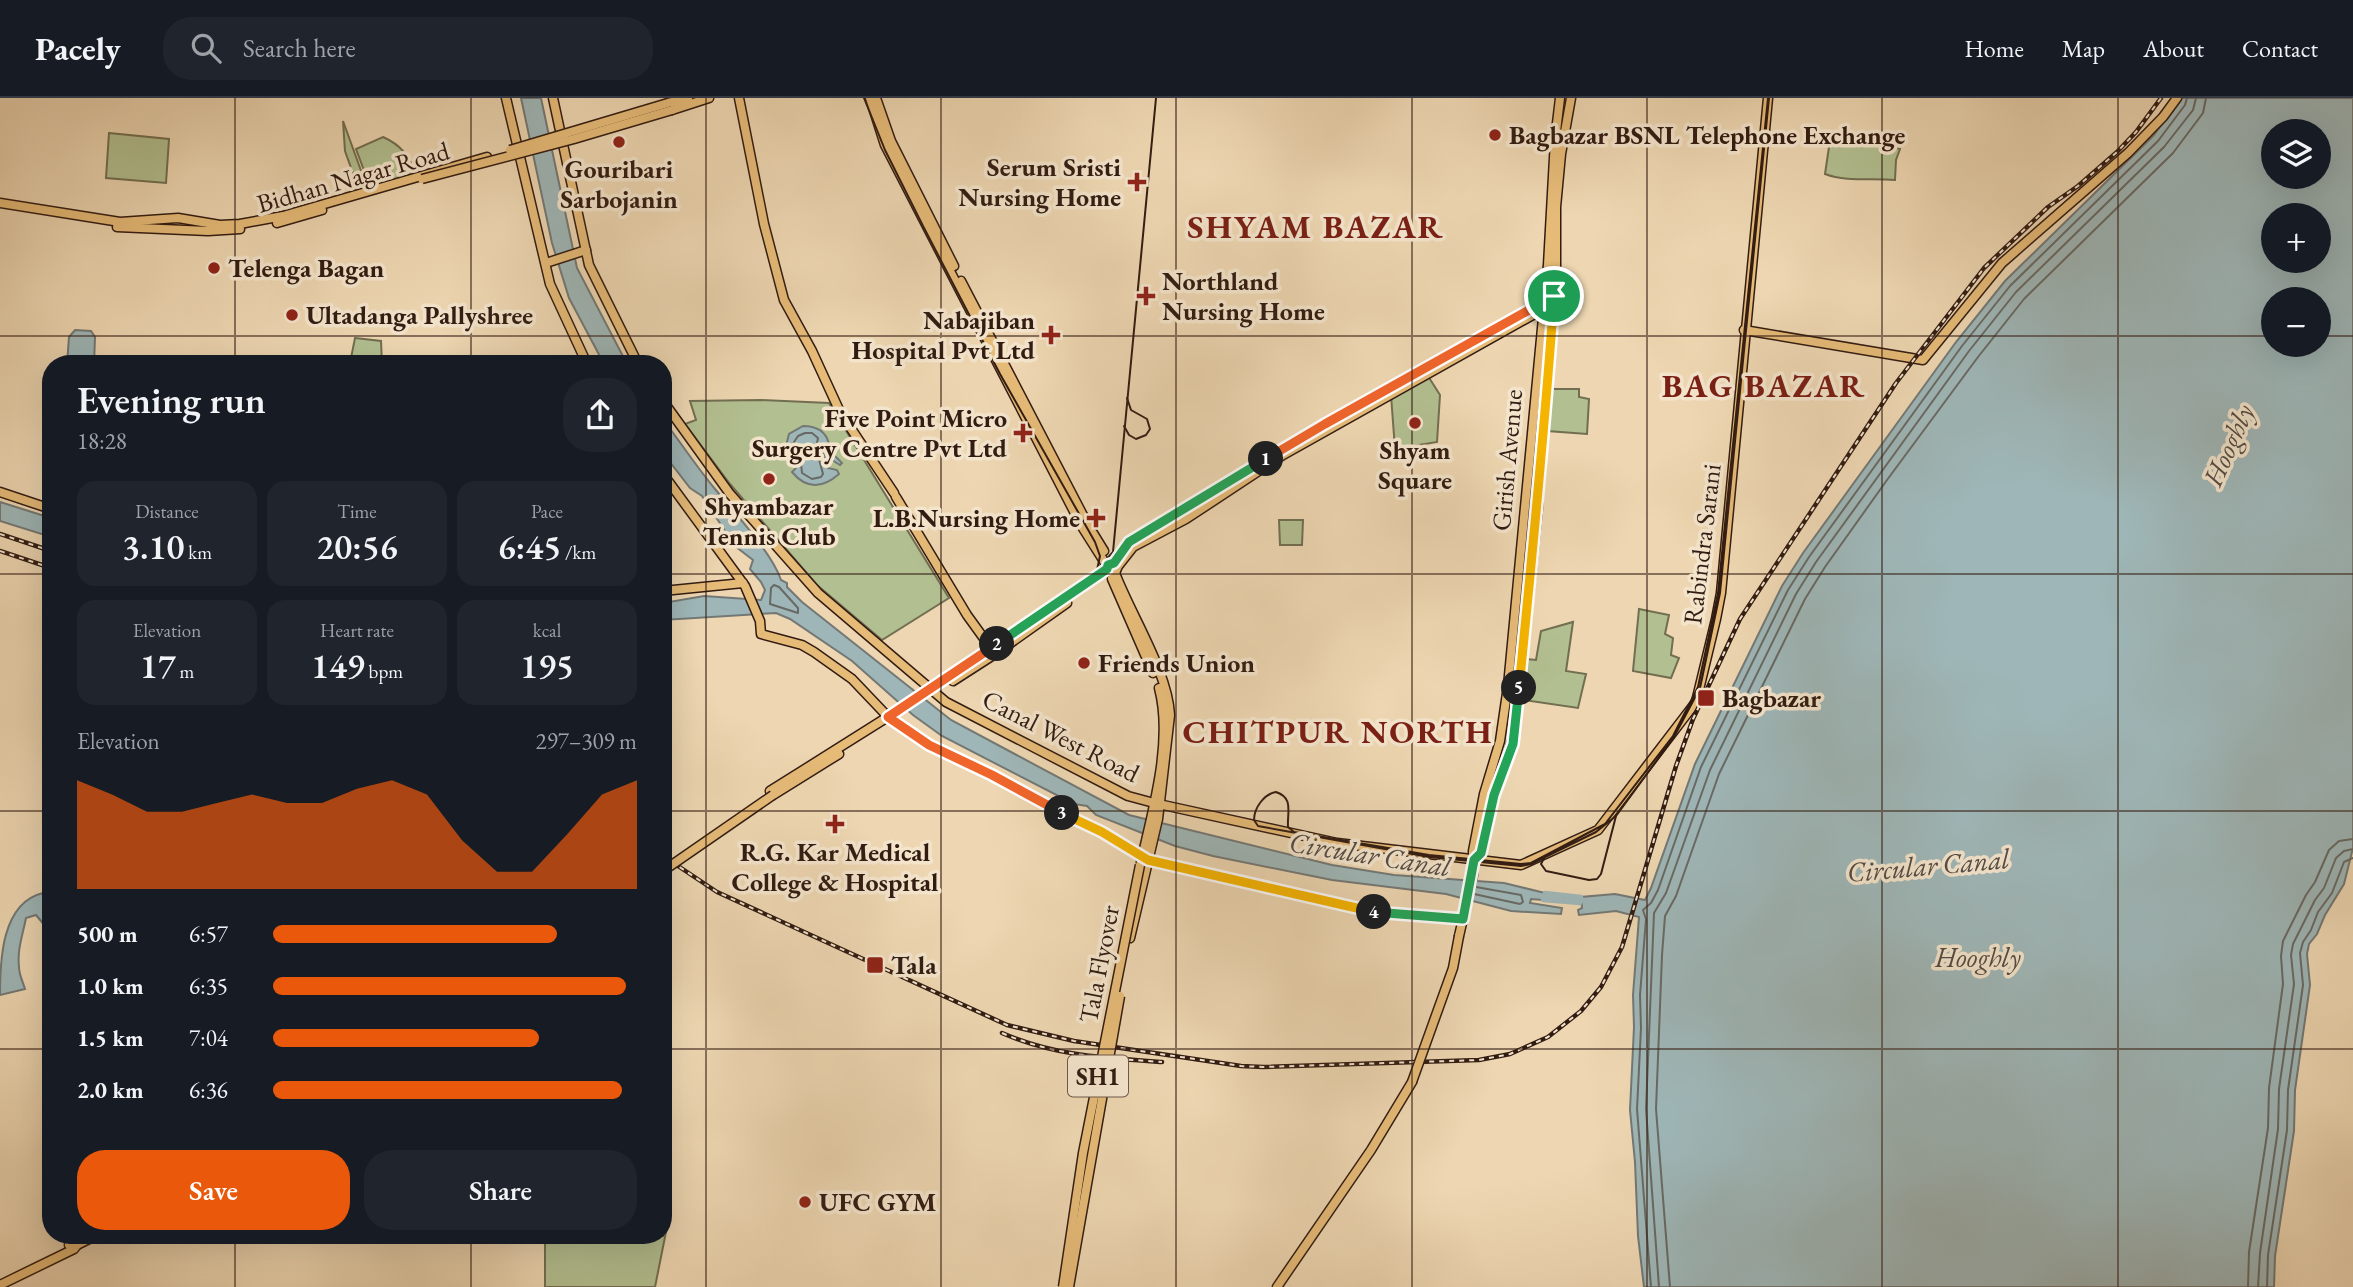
<!DOCTYPE html>
<meta charset="utf-8">
<style>
:root{--surface:#171b24;--page:#20242c;--text:#f1f3f6;--muted:#9ea1a6;--line:#363941;--accent:#ea580c}
body{margin:0;font-family:"EB Garamond",serif;background:var(--page);color:var(--text);height:100vh;display:flex;flex-direction:column;font-size:26px;white-space:nowrap}
*{box-sizing:border-box;margin:0}
p{font-size:23px;color:var(--muted)}
.icon{flex:none;width:38px;height:38px;fill:none;stroke:currentColor;stroke-width:2;stroke-linecap:round;stroke-linejoin:round}
.map{position:relative;flex:1;overflow:hidden}
.side{position:absolute;left:42px;top:257px;width:630px;height:889px;display:flex;flex-direction:column;background:var(--surface);border-radius:28px;box-shadow:0 7px 28px #0002}
.side>*{flex:none}
.buttons{position:absolute;left:2261px;top:21px;display:grid;gap:14px}
.buttons a{display:grid;place-items:center;width:70px;height:70px;border-radius:50%;background:var(--surface);box-shadow:0 7px 28px #0002;font-size:35px}
.pin{position:absolute;display:grid;place-items:center;width:60px;height:60px;color:#fff;margin:-30px;border:4px solid #fff;border-radius:50%;box-shadow:0 2px 7px #0007}
.km{position:absolute;width:35px;height:35px;margin:-18px;border-radius:50%;background:#222;color:#fff;font-size:19px;line-height:35px;text-align:center}
.round{display:grid;place-items:center;flex:none;width:74px;height:74px;border-radius:28px;background:var(--page)}
.summary{display:flex;align-items:center;justify-content:space-between;height:119px;padding:0 35px}
h1{font-size:38px;font-weight:600;line-height:52px}
.metrics{display:grid;grid-template-columns:repeat(3,1fr);gap:10px;height:119px;padding:7px 35px}
.metrics div{display:grid;align-content:center;border-radius:18px;background:var(--page);text-align:center}
.metrics b{font-size:35px;font-weight:600}
.metrics small{font-size:19px;font-weight:400}
.metrics p{font-size:19px}
.chart{height:196px;padding:14px 35px}
.chart p{display:flex;justify-content:space-between}
.chart svg{width:100%;height:126px;margin-top:7px;fill:var(--accent);opacity:.7}
.button{display:flex;gap:14px;margin-top:auto;padding:14px 35px}
.button a{flex:1;height:80px;border-radius:28px;background:var(--accent);color:#fff;font-size:28px;font-weight:600;line-height:80px;text-align:center}
.button a+a{background:var(--page);color:var(--text)}
ul{padding:0 35px;list-style:none;font-size:23px}
li{display:grid;grid-template-columns:112px 84px 1fr;align-items:center;height:52px}
li i{height:18px;border-radius:9px;background:var(--accent)}
header{display:flex;align-items:center;gap:42px;box-sizing:border-box;height:98px;padding:0 35px;background:var(--surface);border-bottom:2px solid var(--line)}
header strong{font-size:33px}
nav{display:flex;gap:38px;margin-inline-start:auto;font-size:24px}
.search{width:490px;height:63px;background:var(--page);display:flex;align-items:center;gap:18px;box-sizing:border-box;padding:0 24px;border-radius:28px;color:var(--muted);font-size:26px}
.map>svg:first-child{display:block}
.green{fill:#b2bf90;stroke:#726e51;stroke-width:2}
.water{fill:#9eb6b7;stroke:#737875;stroke-width:2;fill-rule:evenodd}
.lines{fill:none;stroke-linecap:round;stroke-linejoin:round}
.shore{stroke:#686964;stroke-width:2}
.canal{stroke:#9eb6b7;stroke-width:4.5}
.major-casing{stroke:#321c12;stroke-width:11}
.major{stroke:#e6bb78;stroke-width:8}
.tram{stroke:#321c12;stroke-width:2}
.rail-casing{stroke:#321c12;stroke-width:4.5}
.rail{stroke:#f3e4cc;stroke-width:2;stroke-dasharray:5;stroke-linecap:butt}
.major-bridge-casing{stroke:#321c12;stroke-width:11;stroke-linecap:butt}
.major-bridge{stroke:#e6bb78;stroke-width:8}
.split-1-casing{stroke:#fff;stroke-width:14}
.split-2-casing{stroke:#fff;stroke-width:14}
.split-3-casing{stroke:#fff;stroke-width:14}
.split-4-casing{stroke:#fff;stroke-width:14}
.split-5-casing{stroke:#fff;stroke-width:14}
.split-6-casing{stroke:#fff;stroke-width:14}
.split-1{stroke:#f0652b;stroke-width:9}
.split-2{stroke:#22a559;stroke-width:9}
.split-3{stroke:#f0652b;stroke-width:9}
.split-4{stroke:#f5b400;stroke-width:9}
.split-5{stroke:#22a559;stroke-width:9}
.split-6{stroke:#f5b400;stroke-width:9}
.grid{fill:none;stroke:#321c12;stroke-width:2;stroke-opacity:0.55}
.poi-dot{fill:#8f2418;stroke:#f3e4cc;stroke-width:2.5}
.labels{text-anchor:middle;dominant-baseline:central;stroke-width:7;stroke-linejoin:round;paint-order:stroke}
.shield{fill:#f3e4cc;stroke:#6c584a;stroke-width:2}
.shield-label{font-size:24px;font-weight:bold;fill:#321c12}
.poi-label{font-size:26px;font-weight:bold;fill:#321c12;stroke:#f3e4cc;text-anchor:start}
.street-label{font-size:26px;fill:#321c12;stroke:#f3e4cc}
.water-label{font-size:28px;font-style:italic;fill:#524a44;stroke:#f3e4cc}
.district-label{font-size:33px;font-weight:bold;letter-spacing:2px;fill:#7a1f14;stroke:#f3e4cc}
</style>
<header>
<strong>Pacely</strong>
<div class="search"><svg class="icon" aria-label="search" viewBox="0 0 24 24"><circle cx="10" cy="10" r="6"/><path d="M15 15l6 6"/></svg>Search here</div>
<nav><a>Home</a><a>Map</a><a>About</a><a>Contact</a></nav>
</header>
<div class="map">
<svg width="2353" height="1189" viewBox="0 0 2353 1189">
<rect width="100%" height="100%" fill="#edd6b1"/>
<filter id="stains"><feTurbulence type="fractalNoise" baseFrequency=".00286" numOctaves="4"/><feColorMatrix values="0 0 0 0 .2 0 0 0 0 .09 0 0 0 0 .02 0 0 0 .5 -.17"/></filter>
<radialGradient id="worn" r=".72"><stop offset=".6" stop-color="#630" stop-opacity="0"/><stop offset="1" stop-color="#630" stop-opacity=".3"/></radialGradient>
<g class="green">
<polygon points="343,23 368,92 360,95 345,53"/>
<polygon points="109,35 169,41 166,85 106,80"/>
<path d="M383 39C401 47 408 57 416 75L410 79 371 91 356 51Z"/>
<path d="M1830 42 1882 46 1900 51 1896 62 1895 82C1872 80 1846 84 1825 76Z"/>
<polygon points="355,240 381,243 382,266 330,266 330,263 350,265"/>
<polygon points="1428,278 1440,297 1437,344 1395,351 1391,297"/>
<polygon points="1538,291 1579,291 1579,299 1589,301 1587,336 1534,332"/>
<polygon points="761,302 829,305 949,500 882,542 817,487 730,386 685,326 696,322 690,303"/>
<polygon points="1279,422 1303,422 1302,447 1280,447"/>
<polygon points="1639,511 1669,517 1665,536 1673,540 1671,557 1679,560 1671,580 1633,573"/>
<polygon points="1573,524 1566,573 1586,576 1578,610 1511,600 1516,560 1536,562 1541,533"/>
<polygon points="663,1092 670,1092 670,1114 655,1189 545,1189 545,1138 663,1138"/>
</g>
<g class="water">
<polygon points="521,0 541,0 577,170 627,266 604,266 569,200 552,145"/>
<path d="M2182 0H2353V750L2344 786 2325 817 2317 836 2309 846 2307 856 2310 887 2295 992 2294 1033 2275 1158 2274 1189H1644L1638 1138 1635 1064 1630 1012 1634 929 1633 897 1639 819 1616 813 1579 817 1578 812 1582 810 1581 799 1615 796 1645 802 1651 790 1695 666 1782 488 1803 455 1956 244 2005 183 2153 38ZM2273 33H2319V79H2273ZM2273 117H2319V163H2273ZM2273 201H2319V247H2273Z"/>
<polygon points="75,232 91,233 95,239 94,266 67,266 69,239"/>
<path d="M663 321C680 344 696 368 715 391 734 414 772 455 781 482L787 485V489L802 504 951 622 1129 717 1332 767 1394 777 1504 785 1545 795 1543 802 1531 801 1530 805 1562 810 1561 816 1511 813 1446 796 1332 782 1213 758 1175 748 1096 717 1087 708 1074 706 942 638 913 617 852 563 790 521 776 515 663 522V505L704 498 761 502 765 492 761 484 750 471 753 462 735 448 702 398 690 390 663 355Z"/>
<path d="M803 328C817 328 826 333 829 346L822 348 826 363 834 357 842 365 840 367 832 362 828 366V370L837 372 839 376C823 390 807 392 792 374L796 370 793 356 789 357 787 344 789 336Z"/>
<polygon points="0,404 51,420 51,439 0,423"/>
<path d="M43 795C54 804 51 819 51 831L45 828 36 817 26 820C23 836 17 851 19 869 19 877 23 884 25 891L0 897C0 864 1 805 43 795Z"/>
</g>
<g class="lines">
<g class="shore">
<polygon points="805,335 812,335 818,340 816,350 823,376 821,379 812,381 802,375 800,356 794,344 798,338"/>
<polygon points="774,487 779,489 798,510 798,515 770,506 771,490"/>
<polyline points="1474,796 1520,806 1523,804 1521,797 1476,789"/>
<polyline points="1651,1189 1637,1011 1641,930 1640,897 1646,821 1643,812 1651,805 1658,792 1701,669 1788,492 1809,459 1962,248 2010,188 2158,43 2185,7 2187,0"/>
<polyline points="1659,1189 1646,1011 1654,815 1666,795 1710,672 1796,496 1816,464 1969,253 2016,194 2164,49 2193,12 2196,0"/>
<polyline points="1670,1189 1656,1011 1662,857 1665,818 1676,798 1719,676 1805,501 1825,469 1887,382 1978,259 2024,201 2173,55 2203,15 2206,0"/>
<polyline points="2248,1189 2249,1154 2268,1030 2269,990 2283,886 2281,858 2283,843 2306,797 2315,784 2329,752 2339,743 2353,741"/>
<polyline points="2258,1189 2260,1155 2278,1031 2279,991 2294,886 2291,857 2293,846 2315,802 2324,790 2336,760 2344,753 2353,751"/>
<polyline points="2267,1189 2268,1157 2287,1032 2288,992 2303,887 2300,855 2303,844 2311,832 2318,814 2332,795 2344,764 2353,760"/>
</g>
<g class="canal">
<polygon points="1545,795 1581,799 1580,805 1543,802"/>
<polyline points="1542,799 1586,803"/>
</g>
<defs>
<g id="major">
<polyline points="506,0 550,186 587,266"/>
<polyline points="553,0 589,167 638,266"/>
<polyline points="739,0 764,126 784,202 812,253 840,314 894,395"/>
<polyline points="870,0 885,47 1081,427 1107,468 1108,473 1115,475"/>
<polyline points="876,0 891,43 954,168"/>
<polyline points="668,5 688,0"/>
<polyline points="672,12 709,0"/>
<polyline points="0,105 120,124 178,120 220,127 240,126 283,118 487,59"/>
<polyline points="277,125 322,112"/>
<polyline points="117,129 208,133 240,131"/>
<polyline points="546,165 586,152"/>
<polyline points="961,183 1088,427 1104,453"/>
<polyline points="1744,232 1923,262 2002,165 2128,55 2163,19 2177,0"/>
<polyline points="663,303 730,396 818,495 946,604 1128,698 1154,705 1337,745 1521,767 1598,732 1696,604 1716,521 1721,495 1768,0"/>
<polyline points="1289,347 1348,313"/>
<polyline points="663,376 745,488 760,523 761,536 802,547 814,554 852,581 892,623 929,647 992,677 1072,721 1102,734 1148,762 1377,814 1463,821"/>
<polyline points="0,394 51,411"/>
<polyline points="896,399 967,517 993,553"/>
<polyline points="1114,465 1129,444 1272,357"/>
<polyline points="1115,475 1118,468 1133,449 1186,421 1283,357 1547,209"/>
<path d="M1115 475C1131 517 1168 574 1170 617L1158 721 1130 840"/>
<polyline points="1112,481 1153,575"/>
<polyline points="663,493 743,485"/>
<polyline points="953,583 995,556 1067,505"/>
<polyline points="770,693 894,615 1107,471"/>
<polyline points="773,697 839,656"/>
<path d="M1474 762C1489 745 1487 716 1495 694 1502 671 1512 650 1516 626L1538 409 1539 359 1556 170V109L1561 56 1571 0"/>
<path d="M1141 764C1153 711 1173 643 1159 590"/>
<polyline points="1459,838 1473,777 1473,753 1484,696 1500,643 1508,588 1548,167 1555,42 1560,0"/>
<polyline points="77,1147 95,1138"/>
<polyline points="0,1187 74,1151 77,1147 73,1143 69,1147"/>
<polyline points="1277,1189 1371,1052 1412,984"/>
</g>
</defs>
<use href="#major" class="major-casing"/>
<use href="#major" class="major"/>
<g class="tram">
<polyline points="864,0 885,52 923,128 1000,276 1095,444 1100,458 1097,472"/>
<path d="M1768 0 1718 495 1698 589 1673 638 1605 726 1531 765 1521 766 1429 757 1294 734 1288 729C1287 714 1294 700 1276 694 1264 696 1254 710 1254 722L1258 728 1429 759 1521 768 1531 766 1596 734 1616 718 1674 639 1700 590 1720 495 1769 0"/>
<polyline points="1124,328 1129,337 1136,341 1146,337 1150,331 1147,321 1131,312 1127,300"/>
<polyline points="928,595 990,554 1094,475 1113,454 1156,0"/>
<polyline points="1545,758 1541,766 1546,773 1589,782 1597,781 1601,776 1616,718"/>
</g>
<defs>
<g id="rail">
<polyline points="0,436 51,453"/>
<polyline points="0,453 51,470"/>
<polyline points="663,758 717,794 1007,927 1074,943 1241,968 1263,969 1479,962 1510,956 1548,939 1581,913 1601,889 1622,849 1676,668 1693,621 1740,521 1896,285 1984,170 2048,109 2078,88 2117,54 2136,34 2161,0"/>
<path d="M1002 935C1055 958 1105 960 1162 964"/>
</g>
</defs>
<use href="#rail" class="rail-casing"/>
<use href="#rail" class="rail"/>
<defs>
<g id="major-bridge">
<polyline points="510,52 668,5"/>
<polyline points="422,81 574,41 672,12"/>
<polyline points="663,773 773,697"/>
<polyline points="1412,984 1453,870 1459,838"/>
<polyline points="1063,1189 1083,1055 1140,767"/>
<polyline points="1069,1189 1120,898"/>
</g>
</defs>
<use href="#major-bridge" class="major-bridge-casing"/>
<use href="#major-bridge" class="major-bridge"/>
</g>
<g class="lines">
<defs>
<polyline id="split-1" points="1266,361 1325,326 1554,198"/>
<polyline id="split-2" points="997,546 1107,471 1108,467 1114,465 1129,444 1266,361"/>
<polyline id="split-3" points="997,546 888,619 929,647 992,677 1062,715"/>
<polyline id="split-4" points="1062,715 1102,734 1148,762 1374,814"/>
<polyline id="split-5" points="1374,814 1463,821 1474,762 1481,755 1494,697 1513,646 1519,590"/>
<path id="split-6" d="M1519 590C1532 460 1545 329 1554 198"/>
</defs>
<use href="#split-1" class="split-1-casing"/>
<use href="#split-2" class="split-2-casing"/>
<use href="#split-3" class="split-3-casing"/>
<use href="#split-4" class="split-4-casing"/>
<use href="#split-5" class="split-5-casing"/>
<use href="#split-6" class="split-6-casing"/>
<use href="#split-1" class="split-1"/>
<use href="#split-2" class="split-2"/>
<use href="#split-3" class="split-3"/>
<use href="#split-4" class="split-4"/>
<use href="#split-5" class="split-5"/>
<use href="#split-6" class="split-6"/>
</g>
<path class="grid" d="M235 0V266M471 0V266M706 0V1189M941 0V1189M1176 0V1189M1412 0V1189M1647 0V1189M1882 0V1189M2118 0V1189M0 238H2273M2319 238H2353M0 476H51M663 476H2353M0 713H51M663 713H2353M0 951H51M663 951H2353M235 1138V1189M471 1138V1189"/>
<g class="poi-dot">
<circle cx="1495" cy="37" r="7"/>
<circle cx="619" cy="44" r="7"/>
<path d="M1133.5 73.5h7v7h7v7h-7v7h-7v-7h-7v-7h7z"/>
<circle cx="214" cy="170" r="7"/>
<path d="M1142.5 187.5h7v7h7v7h-7v7h-7v-7h-7v-7h7z"/>
<circle cx="292" cy="217" r="7"/>
<path d="M1047.5 226.5h7v7h7v7h-7v7h-7v-7h-7v-7h7z"/>
<circle cx="1415" cy="325" r="7"/>
<path d="M1019.5 324.5h7v7h7v7h-7v7h-7v-7h-7v-7h7z"/>
<circle cx="769" cy="381" r="7"/>
<path d="M1092.5 409.5h7v7h7v7h-7v7h-7v-7h-7v-7h7z"/>
<circle cx="1084" cy="565" r="7"/>
<rect x="1697" y="591" width="18" height="18" rx="3.5"/>
<path d="M831.5 715.5h7v7h7v7h-7v7h-7v-7h-7v-7h7z"/>
<rect x="866" y="858" width="18" height="18" rx="3.5"/>
<circle cx="805" cy="1104" r="7"/>
</g>
<g class="labels">
<rect class="shield" x="1068" y="957.5" width="60" height="41" rx="5"/>
<g class="shield-label">
<text x="1098" y="978">SH1</text>
</g>
<g class="poi-label">
<text x="1509" y="37">Bagbazar BSNL Telephone Exchange</text>
<text x="1121" y="69" text-anchor="end">Serum Sristi<tspan x="1121" dy="30">Nursing Home</tspan></text>
<text x="619" y="71" text-anchor="middle">Gouribari<tspan x="619" dy="30">Sarbojanin</tspan></text>
<text x="228" y="170">Telenga Bagan</text>
<text x="1162" y="183">Northland<tspan x="1162" dy="30">Nursing Home</tspan></text>
<text x="306" y="217">Ultadanga Pallyshree</text>
<text x="1035" y="222" text-anchor="end">Nabajiban<tspan x="1035" dy="30">Hospital Pvt Ltd</tspan></text>
<text x="1007" y="320" text-anchor="end">Five Point Micro<tspan x="1007" dy="30">Surgery Centre Pvt Ltd</tspan></text>
<text x="1415" y="352" text-anchor="middle">Shyam<tspan x="1415" dy="30">Square</tspan></text>
<text x="769" y="408" text-anchor="middle">Shyambazar<tspan x="769" dy="30">Tennis Club</tspan></text>
<text x="1080" y="420" text-anchor="end">L.B.Nursing Home</text>
<text x="1098" y="565">Friends Union</text>
<text x="1722" y="600">Bagbazar</text>
<text x="835" y="754" text-anchor="middle">R.G. Kar Medical<tspan x="835" dy="30">College &amp; Hospital</tspan></text>
<text x="891" y="867">Tala</text>
<text x="819" y="1104">UFC GYM</text>
</g>
<g class="street-label">
<text transform="translate(353 79) rotate(-16)">Bidhan Nagar Road</text>
<text transform="translate(1507 362) rotate(-85)">Girish Avenue</text>
<text transform="translate(1702 446) rotate(-83)">Rabindra Sarani</text>
<text transform="translate(1061 638) rotate(27)">Canal West Road</text>
<text transform="translate(1099 866) rotate(-79)">Tala Flyover</text>
</g>
<g class="water-label">
<text transform="translate(2228 347) rotate(-66)">Hooghly</text>
<text transform="translate(1370 756) rotate(9)">Circular Canal</text>
<text transform="translate(1928 767) rotate(-5)">Circular Canal</text>
<text x="1978" y="859">Hooghly</text>
</g>
<g class="district-label">
<text x="1316" y="128">SHYAM BAZAR</text>
<text x="1764" y="287">BAG BAZAR</text>
<text x="1338" y="633">CHITPUR NORTH</text>
</g>
</g>
<rect width="100%" height="100%" filter="url(#stains)"/>
<rect width="100%" height="100%" fill="url(#worn)"/>
</svg>
<div class="buttons">
<a><svg class="icon" aria-label="layers" viewBox="0 0 24 24"><path d="M12 4l9 5-9 5-9-5zM3 14l9 5 9-5"/></svg></a>
<a>+</a>
<a>−</a>
</div>
<div class="pin" style="left:1554px;top:198px;background:#1e9e55"><svg class="icon" aria-label="arrive" viewBox="0 0 24 24"><path d="M6 21V4h12l-3 4 3 4H6"/></svg></div>
<b class="km" style="left:1266px;top:361px">1</b>
<b class="km" style="left:997px;top:546px">2</b>
<b class="km" style="left:1062px;top:715px">3</b>
<b class="km" style="left:1374px;top:814px">4</b>
<b class="km" style="left:1519px;top:590px">5</b>
<section class="side">
<div class="summary"><div><h1>Evening run</h1><p>18:28</p></div><a class="round"><svg class="icon" aria-label="share" viewBox="0 0 24 24"><path d="M12 15V3M7 8l5-5 5 5M5 13v7h14v-7"/></svg></a></div>
<div class="metrics">
<div><p>Distance</p><b>3.10<small> km</small></b></div>
<div><p>Time</p><b>20:56</b></div>
<div><p>Pace</p><b>6:45<small> /km</small></b></div>
</div>
<div class="metrics">
<div><p>Elevation</p><b>17<small> m</small></b></div>
<div><p>Heart rate</p><b>149<small> bpm</small></b></div>
<div><p>kcal</p><b>195</b></div>
</div>
<div class="chart"><p><span>Elevation</span>297–309 m</p>
<svg viewBox="0 0 160 44" preserveAspectRatio="none"><path d="M0 44V6L10 11L20 17L30 17L40 14L50 11L60 14L70 14L80 9L90 6L100 11L110 27L120 38L130 38L140 25L150 11L160 6V44z"/></svg>
</div>
<ul>
<li><b>500 m</b>6:57<i style="width:78%"></i></li>
<li><b>1.0 km</b>6:35<i style="width:97%"></i></li>
<li><b>1.5 km</b>7:04<i style="width:73%"></i></li>
<li><b>2.0 km</b>6:36<i style="width:96%"></i></li>
</ul>
<div class="button"><a>Save</a><a>Share</a></div>
</section>
</div>
